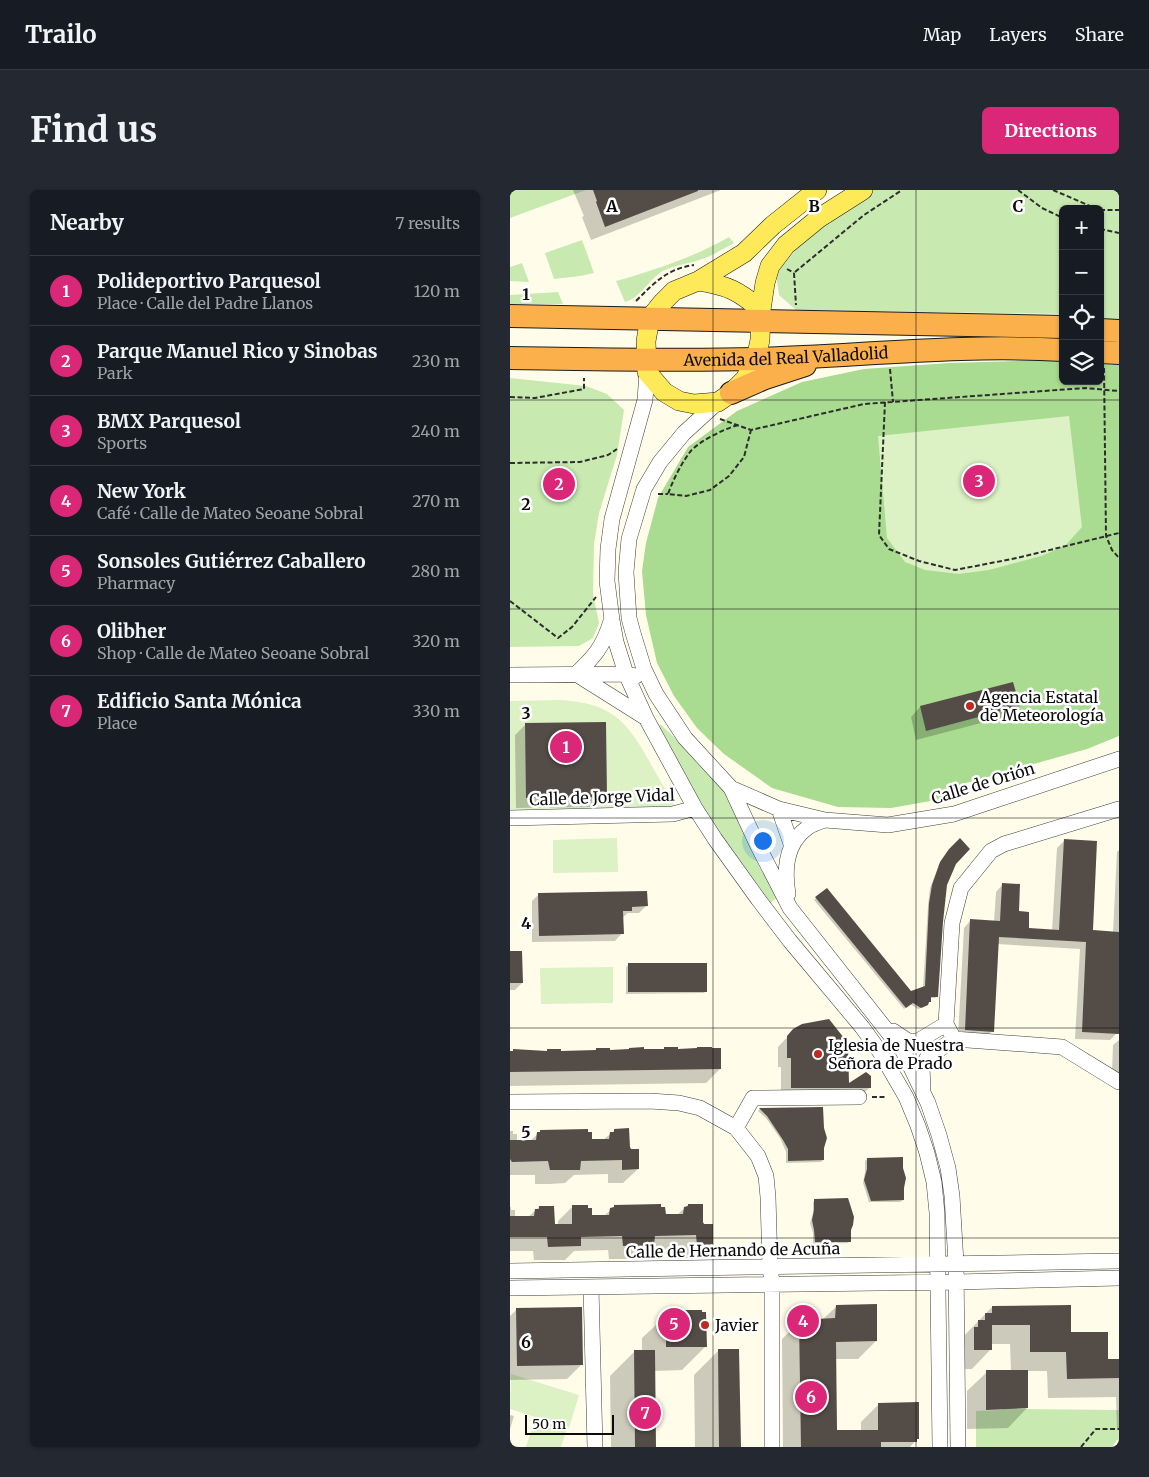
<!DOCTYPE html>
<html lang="en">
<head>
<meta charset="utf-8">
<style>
  body { margin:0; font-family:Merriweather,serif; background:#242831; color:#f1f3f6 }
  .controls { position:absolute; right:15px; top:15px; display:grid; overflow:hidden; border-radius:8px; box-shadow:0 1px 4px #0004 }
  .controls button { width:45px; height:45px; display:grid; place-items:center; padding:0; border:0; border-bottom:1px solid #363941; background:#171b24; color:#f1f3f6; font:25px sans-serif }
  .scale { position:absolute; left:15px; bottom:12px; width:89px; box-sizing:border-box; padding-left:5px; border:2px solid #0b0b0b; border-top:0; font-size:14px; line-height:18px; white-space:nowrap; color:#0b0b0b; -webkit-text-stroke:4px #fff; paint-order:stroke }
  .you { position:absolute; left:252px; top:650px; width:18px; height:18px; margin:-12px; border:4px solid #fff; border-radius:50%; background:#1a73e8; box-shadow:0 0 0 8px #1a73e833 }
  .badge { display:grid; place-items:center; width:32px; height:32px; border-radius:50%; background:#db2777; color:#fff; font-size:16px; font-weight:700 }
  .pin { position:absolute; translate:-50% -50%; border:2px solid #fff; box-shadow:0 1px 5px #0006 }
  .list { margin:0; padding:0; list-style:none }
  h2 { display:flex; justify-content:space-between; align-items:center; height:65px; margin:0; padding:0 20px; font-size:21px }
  h2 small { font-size:16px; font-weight:400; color:#9ea1a6 }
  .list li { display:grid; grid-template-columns:32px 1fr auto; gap:15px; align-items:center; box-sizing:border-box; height:70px; padding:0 20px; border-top:1px solid #363941 }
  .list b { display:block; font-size:19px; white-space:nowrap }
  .list p { margin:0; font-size:16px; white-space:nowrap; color:#9ea1a6 }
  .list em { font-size:16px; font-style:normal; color:#9ea1a6 }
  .icon { flex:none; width:28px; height:28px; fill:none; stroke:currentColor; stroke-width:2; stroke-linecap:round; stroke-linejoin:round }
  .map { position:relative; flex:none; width:609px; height:1257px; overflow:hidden; border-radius:8px }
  header { display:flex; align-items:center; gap:30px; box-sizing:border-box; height:70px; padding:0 25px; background:#171b24; border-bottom:1px solid #363941 }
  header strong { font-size:24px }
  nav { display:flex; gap:28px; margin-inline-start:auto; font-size:18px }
  .intro { display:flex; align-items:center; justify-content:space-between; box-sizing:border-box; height:120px; padding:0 30px }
  h1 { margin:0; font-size:35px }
  .button { padding:12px 22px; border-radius:8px; background:#db2777; color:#fff; font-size:18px; font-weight:700 }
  main { display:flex; gap:30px; padding:0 30px }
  aside { flex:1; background:#171b24; border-radius:8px; box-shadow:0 1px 4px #0004 }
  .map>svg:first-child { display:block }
</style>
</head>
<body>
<header>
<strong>Trailo</strong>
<nav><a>Map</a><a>Layers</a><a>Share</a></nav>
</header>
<div class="intro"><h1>Find us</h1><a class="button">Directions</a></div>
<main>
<aside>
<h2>Nearby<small>7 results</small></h2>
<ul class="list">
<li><span class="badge">1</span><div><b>Polideportivo Parquesol</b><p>Place · Calle del Padre Llanos</p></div><em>120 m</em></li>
<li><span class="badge">2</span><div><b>Parque Manuel Rico y Sinobas</b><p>Park</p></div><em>230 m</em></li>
<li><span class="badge">3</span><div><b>BMX Parquesol</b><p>Sports</p></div><em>240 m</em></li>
<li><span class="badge">4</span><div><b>New York</b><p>Café · Calle de Mateo Seoane Sobral</p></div><em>270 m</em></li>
<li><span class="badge">5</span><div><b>Sonsoles Gutiérrez Caballero</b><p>Pharmacy</p></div><em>280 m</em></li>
<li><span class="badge">6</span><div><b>Olibher</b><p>Shop · Calle de Mateo Seoane Sobral</p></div><em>320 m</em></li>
<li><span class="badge">7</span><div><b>Edificio Santa Mónica</b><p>Place</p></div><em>330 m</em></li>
</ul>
</aside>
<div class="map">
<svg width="609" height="1257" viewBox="0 0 609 1257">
  <rect width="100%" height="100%" fill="#fffde9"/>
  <path fill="#c8eab1" d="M0,0H76L0,28Z
    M359,0H609V130L590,128V19H553V124L286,120L269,105L266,84L315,24Z
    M219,47L224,53C213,59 204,65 192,69C179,74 163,75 151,82C138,91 130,108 115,112L106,91C145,80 184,67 219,47Z
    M72,50L84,83L70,86L44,89L35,63Z
    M12,73L19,92L0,91V77Z
    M48,102L53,114H0V105Z
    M0,188L76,196L97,204L114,220L107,265L89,323L84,354L83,404L89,433L83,448L69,456L0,457Z
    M151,535L187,568L218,605L230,629L250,678L267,708L260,713L190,616L147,536Z
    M492,1217L513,1219L609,1220V1250H607L602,1257H466V1221L492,1220Z"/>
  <path fill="#a9db90" d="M542,170L553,171V191H590V174L609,175V546L577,559L456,593L449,606L381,618L328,617L262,598L214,564L187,538L164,506L147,473L136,425L132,381L136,353L148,308L178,257L227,221L292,192L354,179L439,173Z"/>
  <path fill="#dcf1c4" d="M559,226L572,337L555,356L531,366L479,380L449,384L415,380L395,372L377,348L368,246Z
    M50,510C99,513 115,528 138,569C147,585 156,601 165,617L0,621V511Z
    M107,648L108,682L43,683V650Z
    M103,777V813L31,814L30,778Z
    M1,1184L69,1205L59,1238L0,1219Z
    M25,1229L57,1239L51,1257H16Z"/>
  <path fill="#0003" d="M63,0H211L81,50L72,27L74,26Z
    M508,516L498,526L406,550L401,527L410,517Z
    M15,535L95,607L86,617L6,618L5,545Z
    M554,651L581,742L603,743L607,662L609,660V803L607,843L600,850L565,849L570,759L487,754L482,841L475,848L448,847L454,738L461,730L484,732L486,702L493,694L517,740L542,741L547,658Z
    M437,663L445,673L435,694L427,806L425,808H420V811L414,817L408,819L400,814L394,819L304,710L316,700L401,802L413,798L418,716L420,698L429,675Z
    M29,704L136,716L129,723H118L112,728V743L105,751L22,752V711Z
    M0,762L12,793L5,800H0Z
    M118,775L196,801L194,803L116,804V777Z
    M284,840L338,895L359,898L349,908H271V877H268V857Z
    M609,850V884L602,883L603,855Z
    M86,859L99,861H133L210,879L196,893L0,896V863L36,862L38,860L50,862L84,861Z
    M312,918L313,970L311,972L276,973V962L270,948L256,928L248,921L250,919Z
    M105,940L118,958L128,979L113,993H98V984L64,985L55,993L40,994H25V985H0V941H3V944H7V951H20L31,941L80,950H93Z
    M357,969L393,1010L390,1012H359L353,993L355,982V971Z
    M305,1010L340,1039V1051L338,1053L303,1054V1043L300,1033L303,1023V1012Z
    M178,1015L192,1032L202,1054L187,1068H173L172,1059L137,1060L128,1069H99L98,1060L64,1061L55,1070H24L23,1061H0V1017H1V1020H5V1027H18L29,1017L43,1035H48V1031L63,1016L81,1026H94L105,1016L154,1025H167Z
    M327,1116L366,1151L348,1169H325L326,1242L351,1241V1232L369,1214L408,1248L400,1257H273L272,1149L290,1131L312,1130Z
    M482,1117L560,1144L597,1170H609V1239H607L606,1207L538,1208L537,1181H517V1218L498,1238L457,1239V1201L477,1182H501L500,1154H481V1159L462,1179H445L449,1151Z
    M7,1119L71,1175L57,1189L0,1190V1126Z
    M161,1121L196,1156L172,1180L144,1181L145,1257H101L100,1186L124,1162H132V1148Z
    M208,1161L229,1257H185L184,1185Z
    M0,1225L4,1226L0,1239Z"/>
  <path fill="#544d47" d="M83,0H188V1L95,37L86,12L87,11Z
    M503,492L510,516L416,541L410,516Z
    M96,532L97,607L16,608L15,533Z
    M450,648L460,659L446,674L437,695L433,732L428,807H421V812H419L418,815L411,818L403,813L396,818L305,707L317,698L401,801L415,796L419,713L422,695L430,672L439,659Z
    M554,649L587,651L583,740L609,742V844L572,842L576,752L489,747L484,842L455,840L460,729L490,731L492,693L510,694L509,721L519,722V738L549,740Z
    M137,701L138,716L122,717V721H113L114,744L29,746L28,703Z
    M0,761H12L13,793H0Z
    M118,773H197V802H118Z
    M319,829L334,848L338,856L339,893L356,882L361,886V898H281V868H277V846L283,839L292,834Z
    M134,857V859H154V857H168V859L187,858V857H202V858H211V879L0,882V861H3V859L37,861V859H51V861L86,860V858H100V860L119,859V858Z
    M313,917L314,938L317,948L314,958V970L278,971V959L273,950L257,926L249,918Z
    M119,938L120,957L121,959H129V979L112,980V970L71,971L70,980H40L38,971L2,972L0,969V950H26L27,942H30V940L78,939V942H82V949H99L100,942H104V939Z
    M393,967V978L396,988L394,998V1010L361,1011L354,990L357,979V968Z
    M338,1008L344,1027L343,1035L341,1040V1052H305L304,1040L302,1030L304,1020V1009Z
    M151,1014V1017H155L156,1024H173L174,1017L178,1016V1014H193V1032L194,1034H203V1054L187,1055L186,1045L145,1046L144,1055L113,1056L112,1046L71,1047V1056H70L38,1057L37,1047H0V1026H24L25,1019H29V1016H44L45,1034H62V1015H78V1018H82V1025H99L100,1018L104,1017V1015Z
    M367,1114V1151L326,1152L327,1240H368V1213L409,1212V1249H407V1252H371V1257H291L289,1130L325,1128L326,1115Z
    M561,1115V1142H598V1169H609V1188L557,1189L556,1162H520V1135H482V1160H464V1137H468V1130H475V1123H482V1116Z
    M72,1117L73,1175L7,1176L6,1118Z
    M160,1120H192V1122H196L197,1157H156V1123H160Z
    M208,1159H229L231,1257H209Z
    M124,1160H145L146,1257H125Z
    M476,1180H518V1218L476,1220Z"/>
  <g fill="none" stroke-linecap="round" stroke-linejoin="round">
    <defs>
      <path id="minor" d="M137,182L135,210L102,329L98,359L97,391L102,430L106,452L116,484L136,528L185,618L205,649L248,709L280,751L352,837L370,862L396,907L408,936L417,963L424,992L427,1023L430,1257
        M208,212L174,243L150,272L134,299L119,349L116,382L119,428L123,443L134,479L146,504L175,548L221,598L248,656L280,718L393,861L418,913L429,945L438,978L442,1006L446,1073L448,1257
        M66,484L136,528
        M66,484C85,466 93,457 101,431
        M0,485L116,484L126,486
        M221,598L269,619L315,630L378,635L444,624L609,569
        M269,619L281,654
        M609,619L494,654L481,661L451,698L442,733L436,834L444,849L552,857L609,892
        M0,628L163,624L185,618
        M278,704C274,680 275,654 297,638C302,634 309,632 315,630
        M383,841L398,851H408L436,834
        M413,897L412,878L417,868L444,849
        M0,912L140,911L169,913L190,918L226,938L248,966L256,986L258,1007L260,1076L262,1094V1257
        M226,938L243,908L349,907
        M0,1081L609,1071
        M81,1097L85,1257
        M0,1098L446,1092L609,1088"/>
      <path id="major" d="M307,0L263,35L234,63L188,91L164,101L152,113L140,128L136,151L137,182L154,202L169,211L184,214L208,212L221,203L235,189L246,169L250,150L251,120L255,93L260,76L276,55L309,28L353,0
        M188,91C217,95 229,101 251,120"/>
      <g id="highway">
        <path d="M0,126L553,137"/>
        <path d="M590,140L609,141"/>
        <path d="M590,162L609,163"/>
        <path id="s1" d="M0,168C82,169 164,171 246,169C349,166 450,154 553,160"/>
        <path d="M221,203L255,188L295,175"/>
      </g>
    </defs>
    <use href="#minor" stroke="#3e3e3e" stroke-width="16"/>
    <use href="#major" stroke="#1c1c1c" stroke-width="20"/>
    <use href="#highway" stroke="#1c1c1c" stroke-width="24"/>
    <path stroke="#2d2d2d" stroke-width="2" stroke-dasharray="5 2.5" stroke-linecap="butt" d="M508,0L532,18L553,28
      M543,0L587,19
      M590,20H609
      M590,39L609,43
      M277,79L284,83
      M285,82L354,25L392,0
      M284,83L286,115
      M126,111C145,92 157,79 184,75
      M594,178L596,346L602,360L609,368
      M380,179L383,212
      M0,207L25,208L74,199V188
      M375,212L369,345L379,359L409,371L445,380L507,368L609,343
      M210,229L241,240L354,214L575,198L609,201
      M228,235C214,239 189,251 180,262C171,274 163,290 158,304L176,306L200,300L219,286L234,267L241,240
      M0,273L70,272L98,265L107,259
      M148,304H158
      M0,411L48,448L62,437L86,407
      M362,907H376
      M571,1257L586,1239H609"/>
    <use href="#minor" stroke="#fff" stroke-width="15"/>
    <use href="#major" stroke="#feea59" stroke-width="19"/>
    <use href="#highway" stroke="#fbb04b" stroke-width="22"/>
  </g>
  <path fill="none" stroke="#0b0b0b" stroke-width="1" stroke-opacity="0.55" d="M203,0V1257M406,0V1257M0,210H609M0,419H609M0,628H609M0,838H609M0,1048H609"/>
  <g fill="#bf2a1e" stroke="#fff" stroke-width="2">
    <circle cx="460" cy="516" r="5"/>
    <circle cx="308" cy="864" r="5"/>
    <circle cx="195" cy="1135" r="5"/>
  </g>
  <g text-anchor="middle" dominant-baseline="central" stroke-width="5" stroke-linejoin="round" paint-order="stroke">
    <g font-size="16" fill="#0b0b0b" stroke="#fff">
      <text stroke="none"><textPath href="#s1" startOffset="276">Avenida del Real Valladolid</textPath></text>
      <text transform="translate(473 593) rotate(-17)">Calle de Orión</text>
      <text transform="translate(92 607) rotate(-2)">Calle de Jorge Vidal</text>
      <text transform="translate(223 1060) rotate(-1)">Calle de Hernando de Acuña</text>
    </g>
    <g font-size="16" fill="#0b0b0b" stroke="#fff" text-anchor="start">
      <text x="470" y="507">Agencia Estatal<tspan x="470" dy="18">de Meteorología</tspan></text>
      <text x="318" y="855">Iglesia de Nuestra<tspan x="318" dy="18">Señora de Prado</tspan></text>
      <text x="205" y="1135">Javier</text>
    </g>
  </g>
  <g font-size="16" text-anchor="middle" font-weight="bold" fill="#0b0b0b" stroke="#fff" stroke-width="5" stroke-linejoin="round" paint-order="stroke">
    <text x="102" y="22">A</text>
    <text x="304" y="22">B</text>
    <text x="508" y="22">C</text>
    <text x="16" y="110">1</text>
    <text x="16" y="320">2</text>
    <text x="16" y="529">3</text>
    <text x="16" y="739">4</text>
    <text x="16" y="948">5</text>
    <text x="16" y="1158">6</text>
  </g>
</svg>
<div class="controls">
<button>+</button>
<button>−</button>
<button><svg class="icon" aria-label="locate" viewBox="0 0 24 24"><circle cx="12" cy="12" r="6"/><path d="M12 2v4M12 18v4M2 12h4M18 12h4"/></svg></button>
<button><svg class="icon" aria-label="layers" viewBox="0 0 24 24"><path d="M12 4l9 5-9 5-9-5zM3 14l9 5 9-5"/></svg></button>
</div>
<div class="scale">50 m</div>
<div class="you"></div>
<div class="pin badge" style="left:56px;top:557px">1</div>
<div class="pin badge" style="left:49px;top:294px">2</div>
<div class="pin badge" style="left:469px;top:291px">3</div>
<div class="pin badge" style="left:293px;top:1131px">4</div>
<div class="pin badge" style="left:164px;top:1134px">5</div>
<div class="pin badge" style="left:301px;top:1207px">6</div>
<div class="pin badge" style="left:135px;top:1223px">7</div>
</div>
</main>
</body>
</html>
